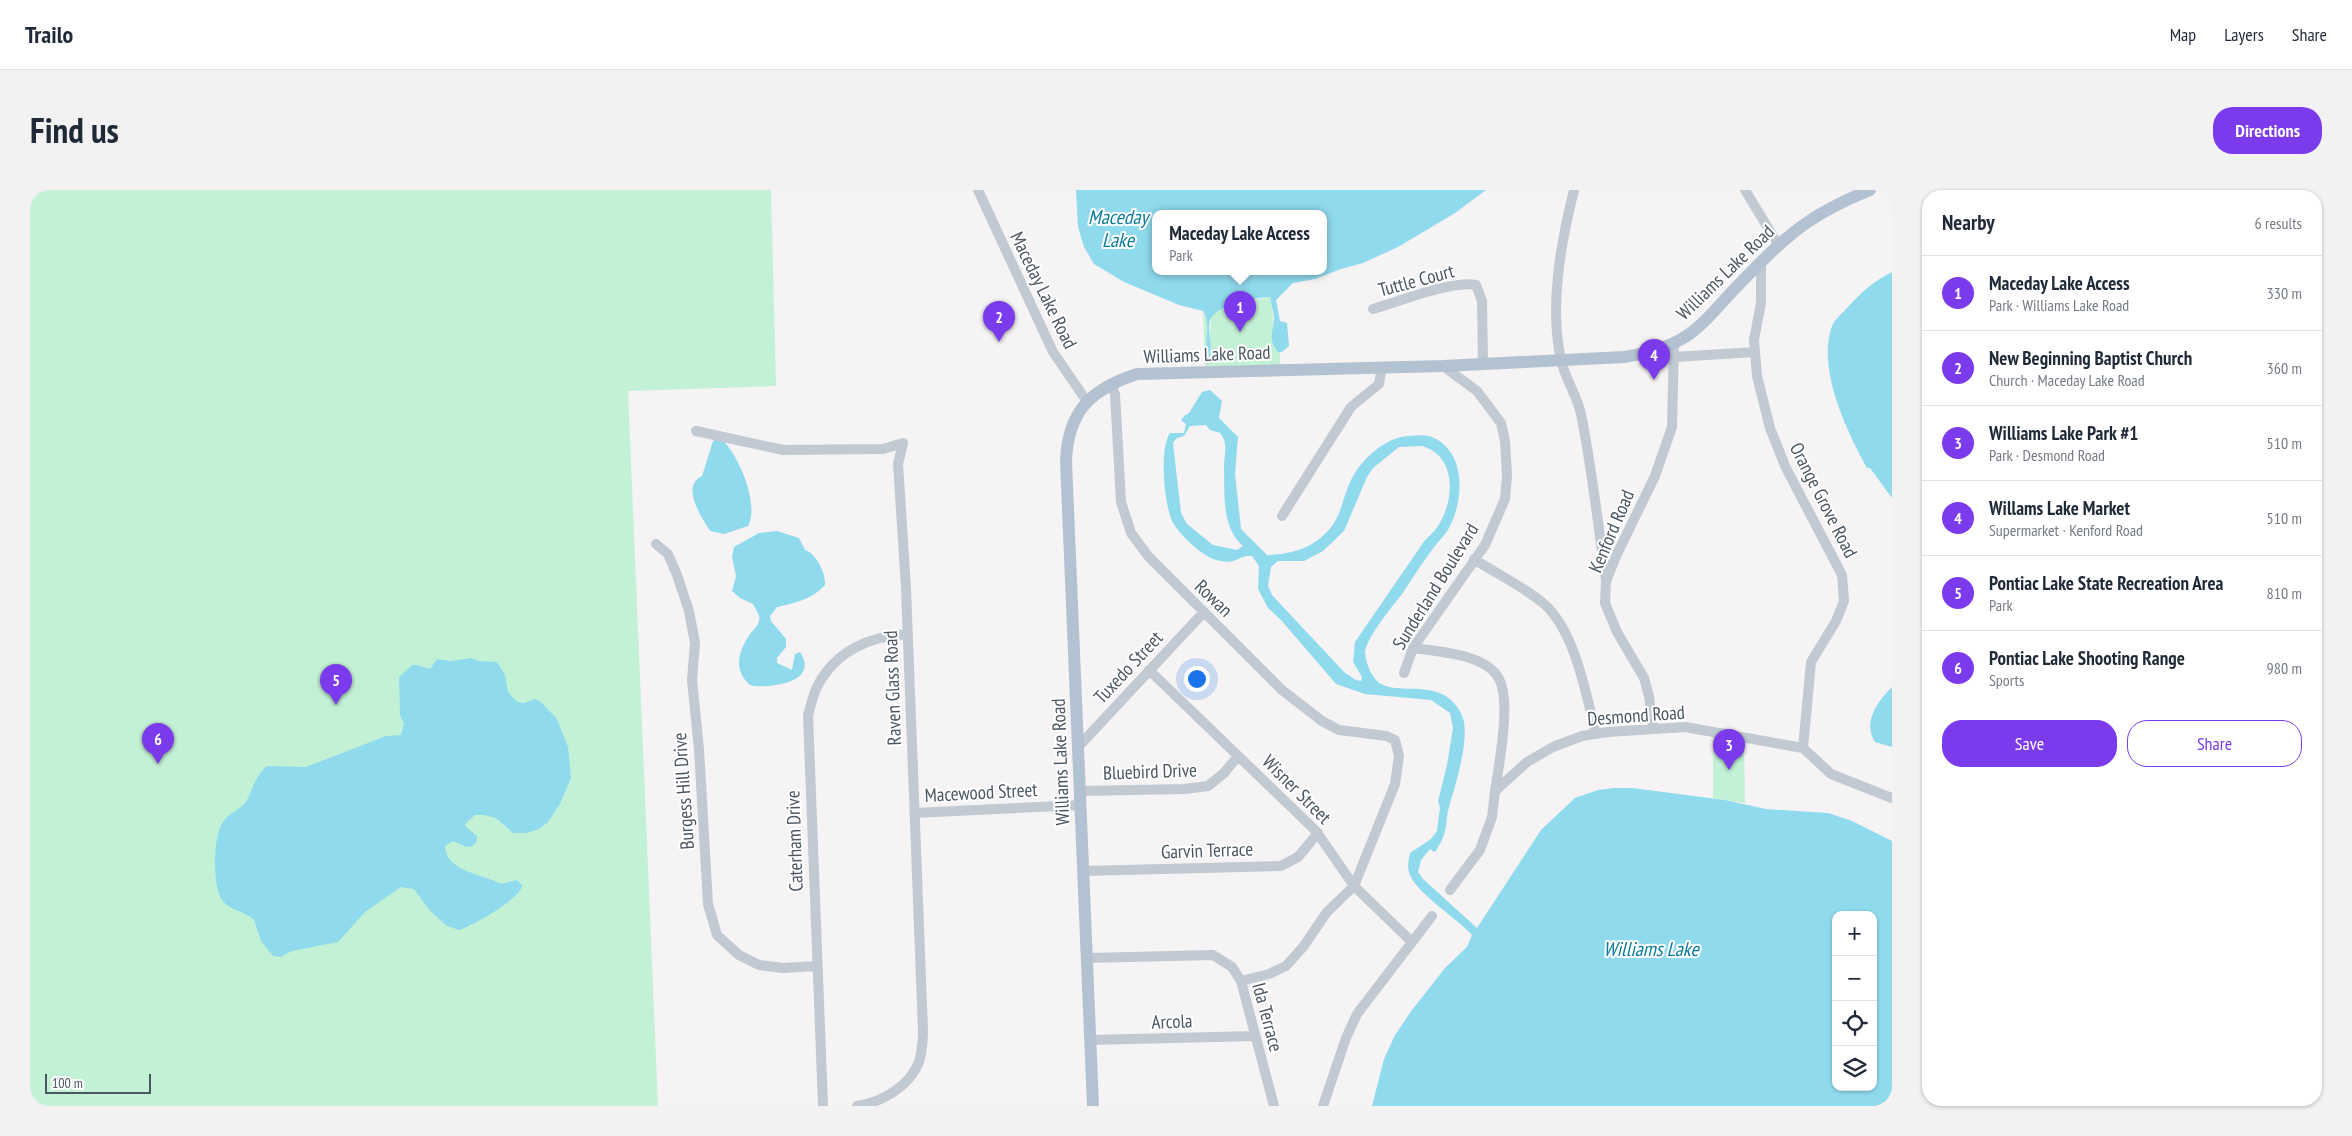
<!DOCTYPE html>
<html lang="en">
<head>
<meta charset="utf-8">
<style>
  body { margin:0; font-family:"PT Sans Narrow",sans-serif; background:#f2f2f3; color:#1f2937 }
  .controls { position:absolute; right:15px; bottom:15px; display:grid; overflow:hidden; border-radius:10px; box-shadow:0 1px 4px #0004 }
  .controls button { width:45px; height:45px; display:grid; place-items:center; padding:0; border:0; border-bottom:1px solid #e0e1e3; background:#fff; color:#1f2937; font:25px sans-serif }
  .scale { position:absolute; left:15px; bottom:12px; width:106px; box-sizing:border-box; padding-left:5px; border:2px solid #4a5661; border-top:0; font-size:14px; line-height:18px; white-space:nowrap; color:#4a5661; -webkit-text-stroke:4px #fff; paint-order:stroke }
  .you { position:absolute; left:1166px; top:488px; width:18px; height:18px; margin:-12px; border:4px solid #fff; border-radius:50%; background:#1a73e8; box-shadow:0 0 0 8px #1a73e833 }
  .badge { display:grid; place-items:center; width:32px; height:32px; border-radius:50%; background:#7c3aed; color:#fff; font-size:16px; font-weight:700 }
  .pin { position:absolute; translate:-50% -41px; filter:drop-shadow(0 1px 2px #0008) }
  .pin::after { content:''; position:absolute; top:26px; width:18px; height:15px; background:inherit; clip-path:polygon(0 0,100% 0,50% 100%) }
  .popup { position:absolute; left:1122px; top:20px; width:175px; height:65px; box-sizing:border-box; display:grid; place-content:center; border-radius:10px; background:#fff; filter:drop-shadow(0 1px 4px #0005); font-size:16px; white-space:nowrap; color:#747a83 }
  .popup b { font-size:19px; color:#1f2937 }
  .popup::after { content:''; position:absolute; left:50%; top:100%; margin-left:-10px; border:10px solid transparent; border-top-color:#fff }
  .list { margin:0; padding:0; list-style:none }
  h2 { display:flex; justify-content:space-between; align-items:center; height:65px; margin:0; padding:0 20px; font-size:21px }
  h2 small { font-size:16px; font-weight:400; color:#747a83 }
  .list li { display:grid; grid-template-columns:32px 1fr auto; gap:15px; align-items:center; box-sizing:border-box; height:75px; padding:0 20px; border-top:1px solid #e0e1e3 }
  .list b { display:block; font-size:19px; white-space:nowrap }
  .list p { margin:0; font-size:16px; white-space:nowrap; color:#747a83 }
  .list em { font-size:16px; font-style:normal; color:#747a83 }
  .actions { display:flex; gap:10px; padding:15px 20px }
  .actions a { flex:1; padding:11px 0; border:1px solid #7c3aed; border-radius:20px; text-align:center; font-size:18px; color:#7c3aed }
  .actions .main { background:#7c3aed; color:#fff }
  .icon { flex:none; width:28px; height:28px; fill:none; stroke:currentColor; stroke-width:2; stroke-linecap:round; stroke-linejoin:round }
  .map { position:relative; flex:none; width:1862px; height:916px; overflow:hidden; border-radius:20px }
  header { display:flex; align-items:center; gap:30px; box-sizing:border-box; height:70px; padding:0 25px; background:#fff; border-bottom:1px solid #e0e1e3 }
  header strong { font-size:24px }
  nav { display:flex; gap:28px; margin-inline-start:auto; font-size:18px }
  .intro { display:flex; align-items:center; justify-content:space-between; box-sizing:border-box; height:120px; padding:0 30px }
  h1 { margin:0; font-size:35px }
  .button { padding:12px 22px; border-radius:20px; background:#7c3aed; color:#fff; font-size:18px; font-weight:700 }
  main { display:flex; gap:30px; padding:0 30px }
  aside { flex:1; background:#fff; border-radius:20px; box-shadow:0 1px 4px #0004 }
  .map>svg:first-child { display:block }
</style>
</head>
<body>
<header>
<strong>Trailo</strong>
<nav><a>Map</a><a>Layers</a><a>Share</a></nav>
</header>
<div class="intro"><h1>Find us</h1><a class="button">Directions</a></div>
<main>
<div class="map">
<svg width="1862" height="916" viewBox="0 0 1862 916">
  <rect width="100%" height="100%" fill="#f5f3f3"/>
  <path fill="#c3f1d5" d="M0,0H741L746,196L598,201L628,916H0Z
    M1240,107L1248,162H1250V176H1175L1173,121L1177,132L1178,171L1181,130L1185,121L1217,111Z
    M1683,545L1714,552L1715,613L1683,608Z"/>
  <path fill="#90daee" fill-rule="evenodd" d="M1046,0H1456L1425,23L1368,57L1333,73L1311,79L1285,89L1263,93L1246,110L1250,131L1257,133L1259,156L1252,162H1248C1236,147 1245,140 1244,127C1243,120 1241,114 1240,107C1228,107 1216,111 1204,114C1164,127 1186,142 1179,172C1171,157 1183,137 1173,121L1149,115L1094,92L1064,74L1054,57L1048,37ZM1126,23H1294V81H1126Z
    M1862,82V308L1840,278H1837C1817,242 1788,181 1801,139C1804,129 1811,125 1817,118C1833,101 1841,93 1862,82Z
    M1180,200L1192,211L1189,228L1208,247L1205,284L1211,339L1237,365C1261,364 1281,359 1298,341C1310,328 1312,312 1318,297C1327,273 1353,247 1379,246C1389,245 1399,244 1408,250C1436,268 1433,310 1420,336C1416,345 1407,352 1402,360C1391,374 1382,389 1372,404C1359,421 1342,440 1335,460C1335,471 1341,488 1351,494C1368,503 1394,494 1414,505C1423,510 1432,521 1434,532C1438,557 1425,595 1418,621C1416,630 1417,639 1413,647C1412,652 1408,656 1406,661L1404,662L1400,659L1391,670L1388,682L1393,689L1447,738L1511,640L1545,608L1568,600L1584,598H1602L1695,610L1736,619L1798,623L1822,631L1862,651V916H1342L1354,869L1365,845L1382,820L1415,778L1437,757L1442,745C1428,729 1383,701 1379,682C1377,676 1379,668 1380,663L1401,649L1407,641L1410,618L1408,611L1417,575L1423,538L1420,523L1401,510L1335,504L1306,494L1251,430L1238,418L1228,399L1229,376L1222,366C1209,364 1208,376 1186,370C1172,366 1150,345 1143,333C1134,316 1129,259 1140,243H1154L1156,234L1151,230L1154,226L1159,223L1172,202ZM1176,235L1180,240L1190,243C1199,254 1194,264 1194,277C1195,304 1191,337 1213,356L1207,360L1183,355L1157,334L1151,323L1143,253L1147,248L1154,246L1160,236ZM1392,256C1427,266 1425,310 1408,336C1405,341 1399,346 1395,350L1325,452L1323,472L1332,487L1331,491L1326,490L1315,483L1242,405L1238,396L1241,377L1248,371H1274L1293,361L1314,341L1337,287L1343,278L1369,257ZM1806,725H1843V897H1806Z
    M690,248C708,262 730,315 718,336L694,344L680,341C672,328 650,296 672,286L683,251Z
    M747,341L769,348L775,360C787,364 796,384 795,395C783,409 765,413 747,417L740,426L741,431L756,449V457L747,468V473L762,480L765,464L770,462C790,492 742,498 724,496C718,495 716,491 713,487C704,472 712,456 720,444C723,440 728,436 729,431C731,425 725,419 723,414L710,408L702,401L706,386L702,367L704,357L729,343Z
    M441,468L449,471L467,472L475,485L478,502L487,512L494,513L505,509L511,512L527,529L538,557L541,588L530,614L518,632L509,639L497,643H483L466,628L454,625H445L435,634L436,637L447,646C447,654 444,657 436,657L423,651L415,656C416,682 453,684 471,694L487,690L492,695C492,708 442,736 429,740L417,736L400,721L384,699L371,697L335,722L308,752L262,761L250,767L243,766L231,751L224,730C215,721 200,721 192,710C182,696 183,645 193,632C198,623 210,620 216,612C223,599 225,586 237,576L276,577L356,546L371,545L374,534L370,525L369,487L382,475H388L400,479L407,469L420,471Z
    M1862,497V557L1845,552C1832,532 1848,511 1862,497Z"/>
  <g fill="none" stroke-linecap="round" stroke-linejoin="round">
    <path stroke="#c1cad2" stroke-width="10" d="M948,0L1023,162L1056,210
      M1544,0C1531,52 1519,116 1531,170C1535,189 1547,205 1551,224C1562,278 1568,335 1576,390
      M1715,0L1749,56
      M1731,72V113L1724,150L1727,186L1740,238L1756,278L1812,385L1814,411L1806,431L1781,472L1773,558
      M1343,119C1368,112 1423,90 1446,95L1452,111L1453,174
      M1644,167L1725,162
      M1080,194L1085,204L1091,312L1101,343L1118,366L1252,500L1292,531L1309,540L1356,546L1365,550L1369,566L1365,594L1324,696L1297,722L1273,757L1256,776L1239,784L1211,791
      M666,241L753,260L853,259L873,253L868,274L876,398L893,841C893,848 892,857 891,864C885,894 853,912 827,916
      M1252,326L1321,217L1349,194L1352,177
      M626,354L638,364L647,385L659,421L665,453L662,490L669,559L678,714L687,745L709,765L729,775L753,778L787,776
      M1444,369C1465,383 1494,397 1513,413C1545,440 1556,504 1566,544
      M1383,458C1407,461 1454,464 1468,487C1482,509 1469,574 1465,601
      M1119,480L1286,641L1324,696L1382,752
      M1374,483L1383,458L1455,355L1475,309L1477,285L1475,251L1471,233L1447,201L1413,176
      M1623,538L1619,506L1614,488L1587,442L1575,413L1576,391L1587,364L1625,286L1642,237L1644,153
      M1048,557L1174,422
      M1050,601L1155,599L1178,596L1194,583L1208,566
      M884,623L1051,615
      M1053,681L1251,676L1268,667L1288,643
      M1420,700L1450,660L1462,627L1465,601L1497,572L1523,557L1552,546L1578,542L1655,537L1773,558L1801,584L1862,608
      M1057,768L1183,765L1202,777L1211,791L1244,916
      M1060,850L1225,846
      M793,916L778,525C781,515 783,504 788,495C806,461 840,446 877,444
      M1293,916L1316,848L1327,824L1402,726"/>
    <path stroke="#b3c2d1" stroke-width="12" d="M1063,916L1036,271C1038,221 1061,199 1107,184L1413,176L1594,167C1617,163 1639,158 1658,145C1673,135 1685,120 1697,107C1718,85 1739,62 1763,43C1786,24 1813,11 1840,0"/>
  </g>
  <g text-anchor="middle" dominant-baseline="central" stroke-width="4" stroke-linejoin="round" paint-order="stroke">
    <g font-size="19" fill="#4a5661" stroke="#fff">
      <text transform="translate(1695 82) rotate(-44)">Williams Lake Road</text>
      <text transform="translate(1386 90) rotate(-15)">Tuttle Court</text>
      <text transform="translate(1014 100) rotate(64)">Maceday Lake Road</text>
      <text transform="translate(1177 164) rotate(-2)">Williams Lake Road</text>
      <text transform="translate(1794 310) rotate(63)">Orange Grove Road</text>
      <text transform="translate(1581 341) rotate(-67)">Kenford Road</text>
      <text transform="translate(1405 396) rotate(-58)">Sunderland Boulevard</text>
      <text transform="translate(1184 408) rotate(44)">Rowan</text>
      <text transform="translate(1098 477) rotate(-47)">Tuxedo Street</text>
      <text transform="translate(862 498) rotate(-92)">Raven Glass Road</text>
      <text transform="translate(1606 525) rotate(-4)">Desmond Road</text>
      <text transform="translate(1030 572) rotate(-92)">Williams Lake Road</text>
      <text transform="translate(1120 581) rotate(-2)">Bluebird Drive</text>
      <text transform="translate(1267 599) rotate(45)">Wisner Street</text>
      <text transform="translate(653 601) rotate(-94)">Burgess Hill Drive</text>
      <text transform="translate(951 602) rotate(-3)">Macewood Street</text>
      <text transform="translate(764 651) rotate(-92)">Caterham Drive</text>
      <text transform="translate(1177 660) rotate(-2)">Garvin Terrace</text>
      <text transform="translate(1238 827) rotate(75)">Ida Terrace</text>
      <text transform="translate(1142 831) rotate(-2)">Arcola</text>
    </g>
    <g font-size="20" font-style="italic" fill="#0c7c9b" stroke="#fff">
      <text x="1088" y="27">Maceday<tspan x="1088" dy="23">Lake</tspan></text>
      <text x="1621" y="759">Williams Lake</text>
    </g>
  </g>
</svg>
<div class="controls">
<button>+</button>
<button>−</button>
<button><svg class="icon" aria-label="locate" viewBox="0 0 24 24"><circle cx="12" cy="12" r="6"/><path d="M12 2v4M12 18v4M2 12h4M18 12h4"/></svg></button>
<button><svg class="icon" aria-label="layers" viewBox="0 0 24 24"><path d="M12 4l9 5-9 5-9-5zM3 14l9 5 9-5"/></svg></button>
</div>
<div class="scale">100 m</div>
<div class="you"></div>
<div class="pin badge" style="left:1210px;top:142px">1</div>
<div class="popup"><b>Maceday Lake Access</b>Park</div>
<div class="pin badge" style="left:969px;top:152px">2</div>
<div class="pin badge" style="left:1699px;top:580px">3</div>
<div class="pin badge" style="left:1624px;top:190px">4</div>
<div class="pin badge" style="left:306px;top:515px">5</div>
<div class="pin badge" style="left:128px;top:574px">6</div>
</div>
<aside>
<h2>Nearby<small>6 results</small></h2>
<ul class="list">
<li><span class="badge">1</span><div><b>Maceday Lake Access</b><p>Park · Williams Lake Road</p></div><em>330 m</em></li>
<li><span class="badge">2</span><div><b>New Beginning Baptist Church</b><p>Church · Maceday Lake Road</p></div><em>360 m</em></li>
<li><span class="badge">3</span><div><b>Williams Lake Park #1</b><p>Park · Desmond Road</p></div><em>510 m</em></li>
<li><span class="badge">4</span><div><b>Willams Lake Market</b><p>Supermarket · Kenford Road</p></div><em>510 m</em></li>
<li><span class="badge">5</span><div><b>Pontiac Lake State Recreation Area</b><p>Park</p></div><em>810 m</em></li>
<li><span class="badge">6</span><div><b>Pontiac Lake Shooting Range</b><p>Sports</p></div><em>980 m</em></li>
</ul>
<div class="actions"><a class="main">Save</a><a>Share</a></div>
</aside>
</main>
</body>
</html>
